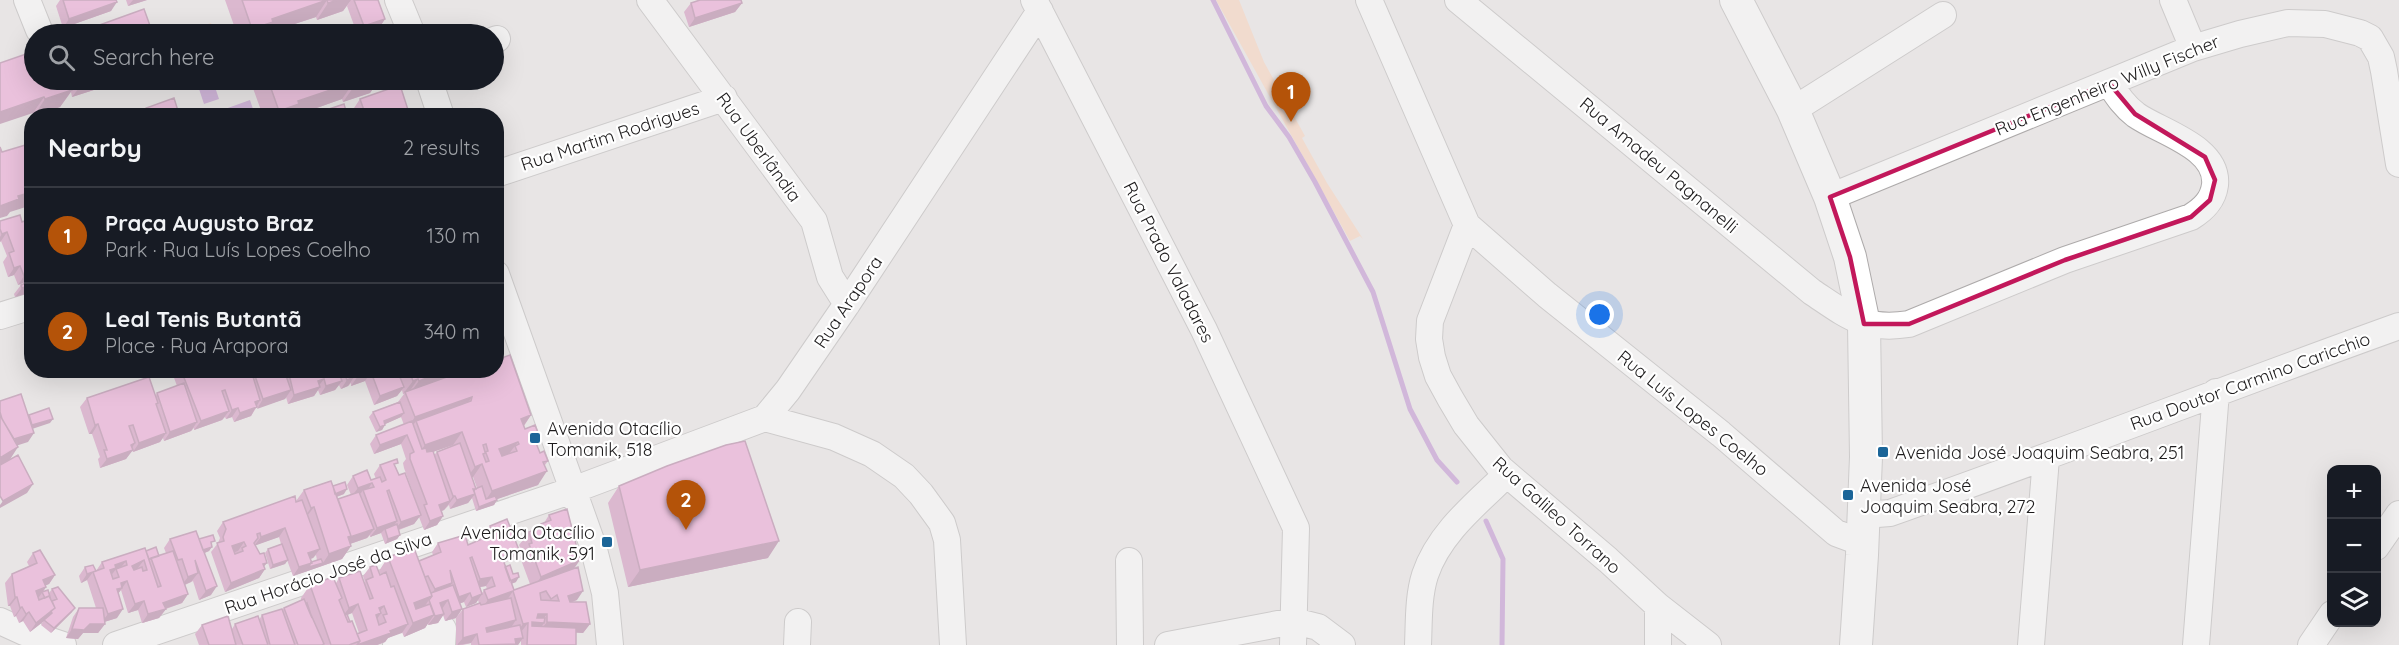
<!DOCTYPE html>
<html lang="en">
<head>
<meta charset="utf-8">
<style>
  body { margin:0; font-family:Quicksand,sans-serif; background:#20242c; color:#f1f3f6 }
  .controls { position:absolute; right:18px; bottom:18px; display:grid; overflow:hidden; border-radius:12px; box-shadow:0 6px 24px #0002 }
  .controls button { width:54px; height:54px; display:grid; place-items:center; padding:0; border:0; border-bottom:2px solid #363941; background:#171b24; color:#f1f3f6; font:30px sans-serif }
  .you { position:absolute; left:1600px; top:315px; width:21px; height:21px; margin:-15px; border:4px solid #fff; border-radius:50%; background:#1a73e8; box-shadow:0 0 0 9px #1a73e833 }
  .badge { display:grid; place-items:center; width:39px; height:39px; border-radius:50%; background:#b45309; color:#fff; font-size:20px; font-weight:700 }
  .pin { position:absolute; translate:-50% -50px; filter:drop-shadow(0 2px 3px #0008) }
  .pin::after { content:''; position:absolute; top:32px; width:21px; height:18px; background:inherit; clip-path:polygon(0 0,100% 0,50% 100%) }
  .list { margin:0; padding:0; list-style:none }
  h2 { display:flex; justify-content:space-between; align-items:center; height:78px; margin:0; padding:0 24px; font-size:26px }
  h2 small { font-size:20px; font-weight:400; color:#9ea1a6 }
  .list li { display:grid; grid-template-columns:39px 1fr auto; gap:18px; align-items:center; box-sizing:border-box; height:96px; padding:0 24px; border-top:2px solid #363941 }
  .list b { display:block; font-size:22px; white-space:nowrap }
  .list p { margin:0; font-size:20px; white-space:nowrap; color:#9ea1a6 }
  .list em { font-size:20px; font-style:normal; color:#9ea1a6 }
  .icon { flex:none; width:33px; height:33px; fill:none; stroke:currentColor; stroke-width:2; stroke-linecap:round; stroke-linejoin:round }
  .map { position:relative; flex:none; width:2399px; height:645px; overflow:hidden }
  .search { position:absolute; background:#171b24; box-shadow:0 6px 24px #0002; left:24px; top:24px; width:480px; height:66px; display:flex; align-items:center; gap:15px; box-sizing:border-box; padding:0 21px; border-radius:33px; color:#9ea1a6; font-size:22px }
  .panel { position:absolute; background:#171b24; box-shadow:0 6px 24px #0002; left:24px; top:108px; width:480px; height:270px; border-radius:24px }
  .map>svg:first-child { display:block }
</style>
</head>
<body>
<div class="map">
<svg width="2399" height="645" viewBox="0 0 2399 645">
  <rect width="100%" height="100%" fill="#e8e5e5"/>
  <path fill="#fcceb2" d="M1216,0H1239L1264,62L1305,136L1302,138L1327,183L1363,239L1360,236L1350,241Z
    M211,23L215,34H178Z"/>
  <path fill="#b77ecd" d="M214,84L219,99L204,104L199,89Z
    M250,100L255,115H227L225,109Z"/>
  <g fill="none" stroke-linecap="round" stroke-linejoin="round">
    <path stroke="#b77ecd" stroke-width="5" d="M1213,0L1266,106L1289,137L1315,182L1373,292L1410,409L1437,460L1457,482
      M1486,521L1503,559L1502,645"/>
    <defs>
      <path id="minor" d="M27,0L39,30
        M398,0L412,34
        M650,0L814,221L830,277L847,304
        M1034,0L1204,330L1296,528L1293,645
        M1369,0L1467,225L1547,295L1721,434L1836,533L1863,543
        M1458,0L1812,292C1848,316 1864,331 1909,324L2065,260L2191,217C2204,209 2213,200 2215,185C2219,147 2160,132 2136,115C2124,106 2117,95 2109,83
        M2173,0L2193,48
        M494,40L497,39
        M429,80L441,116
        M1793,110L1943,15
        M496,174L724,98
        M1830,197L2193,48L2240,34L2288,23L2325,24L2360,33L2370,38L2381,57L2384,71L2399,164
        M1467,225L1430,321L1429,339L1432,357L1438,376L1450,398L1466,425L1501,469L1608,560L1658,606L1708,645
        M496,274L593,546L605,593L610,645
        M0,316L32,306
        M765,418L834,437L872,454L904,476L921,494L942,523L947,540L953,645
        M1864,515L1890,513C2061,453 2229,387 2399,326
        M2376,547L2399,514
        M1129,561L1130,645
        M0,621L24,632L63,645
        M116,645L573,490L765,418L788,390L847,304L1040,11
        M396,645L443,629L442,645
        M797,645L798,622
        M1168,645L1294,621L1318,627L1342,645
        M1418,645C1419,623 1418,597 1425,575C1439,533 1476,504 1507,474
        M1658,645V606
        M2031,645L2046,458
        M2196,645L2216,392
        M2311,645L2332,614"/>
      <path id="major" d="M1736,0L1793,110L1830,197L1850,257L1864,324L1866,457L1862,555L1856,645"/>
    </defs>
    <use href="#minor" stroke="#aeabab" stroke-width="28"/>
    <use href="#major" stroke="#aeabab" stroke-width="34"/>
    <use href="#minor" stroke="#fff" stroke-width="26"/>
    <use href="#major" stroke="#fff" stroke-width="32"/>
  </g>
  <path fill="#cc80b3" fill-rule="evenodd" d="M60,0H116L111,11L63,28L56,6Z
    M126,0H147L128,6Z
    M225,0H351L343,11L317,20L316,17L264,34H237Z
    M351,0H378L385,19L379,28L366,32L355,28L347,6Z
    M691,3H742L735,12L689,27L684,12Z
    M94,27L153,34H86H89Z
    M28,48L34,80H111L104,82L100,88L72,97L71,92L60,107L33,116L24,54Z
    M250,80H379L370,93L343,102L342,99L294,116H263Z
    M360,99L410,116H356L354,108Z
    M32,212V292L15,297L14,294L21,285L23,284V283L18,285L14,275L8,277L3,262L7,256L1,241L0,242V221L22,222L27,220Z
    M177,370H496L531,415L524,426L525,429L541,441L537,446L540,453L548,461L545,465L538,485L497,499L494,505L476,511L472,498L468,503L450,509L449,505L444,510L442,511L443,516L437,525L424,530L419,517L414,524L399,530L400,535L397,539L385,544L381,533L370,537V535L367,538L350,544L351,546L342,559L293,576L287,560L285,564L270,569L265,553L268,549L281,544L279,537L255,545L265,569L259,578L225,592L211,552L218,543L220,538L217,531L223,522L296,501L304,490L333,486L344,494L337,497L338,499L351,495L347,485L353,476L371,480L376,479L374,474L380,465L396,467L399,475L420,512L404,468L403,463L406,459L401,444L374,454L370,444L376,435L404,425L401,417L385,424L382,430L376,432L369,417L373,412L398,402L404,394H403L402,390L397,396L374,405L365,381L351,386V383L348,386L341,389L339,385L335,390L320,395L318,390L314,396L288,404L286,397L285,399L256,408L251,416L234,422L232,417L226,419L225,417L222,420L194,430V428L191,431L164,441L163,438L160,442L133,452L132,450L126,459L100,468L98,459L100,457L92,434H89L80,407L87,398L156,395L157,393L177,386L173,375ZM453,445L437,452L434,455L433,452ZM472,477H473L477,488L476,489ZM316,555L317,560L311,562L310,559L313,558Z
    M619,486L768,558L628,587L608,503Z
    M549,515L574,568L577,600L572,602L590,624L583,633L576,632V645H521V640L518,645H471V643L463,645H456V618L463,609L479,603L478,600L476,603L466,607L464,602L460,603L462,609L456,618L445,621L443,615L438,623L428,625V623L425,628L404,637L402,632L388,638L385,642L377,645H199L195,634L202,625L232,629L235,624L259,620L262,615L283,609L284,608L301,601V598L310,585L336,583L339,578L364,583L365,582L363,576L370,567L380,575H381L379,571L388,557L419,561L433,555L432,552L438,543L468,545L485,538L484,535L490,526L519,550L512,559L504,563L505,567L516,582L511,584L514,590L530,584L520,557L523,554L519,545L529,532L537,529L541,524L544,523ZM486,586L487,589L484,590L482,593L480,587ZM352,613L359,633L357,634L350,622L347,615Z
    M170,539H199L212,545L209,551L204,553L211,595L199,600L193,581L185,585L188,594L182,603L166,609L159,618L142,623L138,610L128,613L121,590L118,593L117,618L104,622L105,624L98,633H83L78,639L66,638L73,617L79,608H96L87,580L81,583L79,576L85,567L96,571L102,562L146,551L159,556L166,553L164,548Z
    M33,553L55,575L49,584L46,585V587L43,592L49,593L52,589L72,612L51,633L41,625L43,622L30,632L23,621L19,623L16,616L14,617L10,606H8L5,583L12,574L29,566L27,562Z"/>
  <path fill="#a66892" d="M133,0H147L128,6Z
    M327,0L316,17L264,34H248L252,29L272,19Z
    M338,0H351L343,11L317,20L328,3Z
    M117,2L111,11L63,28L69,19Z
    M742,3L735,12L689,27L695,18Z
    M385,19L379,28L360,34L364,26Z
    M96,80H111L104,82L100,88L72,97L82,84Z
    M372,80H379L370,93L343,102L355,85Z
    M354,82L342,99L294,116H276L279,111L298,101Z
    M72,90L60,107L34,116L45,99Z
    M44,97L33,113L0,124V112Z
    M32,192V205L10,212L7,216L0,218V206L18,196Z
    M7,232L1,241L0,242V237L2,234Z
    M20,266L14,275L8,277L14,268Z
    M29,274L23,283L18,285L24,276Z
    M32,285V292L15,297L22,288Z
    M446,370H456L450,379L409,394L419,381Z
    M371,372L365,381L351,386L358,376Z
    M354,377L348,386L341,389L347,380Z
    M324,379L317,388L320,387L314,396L288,404L294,395L318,381Z
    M418,379L409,392H405L403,394L413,381Z
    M342,381L335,390L320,395L326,386Z
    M404,387L397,396L374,405L380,396Z
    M291,390L285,399L257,409L263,399Z
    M472,397L463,410L416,421L411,428L406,430L415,417Z
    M260,400L251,416L234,422L240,413L255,402Z
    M238,408L232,417L226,419L232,410Z
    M229,411L222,420L194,430L201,421Z
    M404,413L401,417L381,426L384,421Z
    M531,415L522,428L521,419Z
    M53,419L50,423L29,430L32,425Z
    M197,422L191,431L164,441L170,432Z
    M98,424L92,434H89L95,425Z
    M385,425L382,430L376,432L380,427Z
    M462,432L453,445L415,458L425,445Z
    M34,433L28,442L3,450L9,441Z
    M166,433L160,442L133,452L139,443Z
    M407,435L401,444L374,454L380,445Z
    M518,442L508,455L490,462L499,449Z
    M135,443L130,451L133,450L126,459L100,468L107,459Z
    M18,447L9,461L0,466V458Z
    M482,464L473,477L465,480L475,467Z
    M547,471L538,485L483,504L492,491Z
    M372,483L366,492L363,490L361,493L351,497L358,488Z
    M33,484L27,493L0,508V505L3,501Z
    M347,489L344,494L324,501L327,497Z
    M473,489H476L475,494L468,503L450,509L457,500Z
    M453,496H455L444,510L433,514L439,505L449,502Z
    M497,500L494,505L476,511L479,507Z
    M314,507L304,520L301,522L311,508Z
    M421,515L414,524L394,531L401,522Z
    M443,516L437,525L424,530L430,521Z
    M397,521L391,530L385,529L381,533L370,537L377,528Z
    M285,528L279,537L254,546L261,537Z
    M374,529L367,538L344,546L348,537Z
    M400,535L397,539L385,544L388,539Z
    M779,541L768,558L628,587L640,570Z
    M244,542L238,551L226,555L232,546Z
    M351,546L342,559L305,572L309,567L323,563L329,554Z
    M212,547L209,551L198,556L201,551Z
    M320,549L313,558L302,562L308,553Z
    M519,550L512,559L495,566L502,557Z
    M144,560L137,569L126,575L132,566Z
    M288,560L285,564L270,569L273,565Z
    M580,560L571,573L532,590L541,577Z
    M126,561L119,570L116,569L110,577L104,579L115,565Z
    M267,563L261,570L265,569L259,578L225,592L231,583L263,564Z
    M312,563L305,572L293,576L299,567Z
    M93,572L87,580L81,583L87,574Z
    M198,573L191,582L181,586L188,577Z
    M55,575L49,584L37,589L43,580Z
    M492,577L486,586L474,588L480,579Z
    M519,577L516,582L503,587L506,582Z
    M127,581L116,597L111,598L121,583Z
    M452,583L446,592L430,598L423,609L410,614L414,603L431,596L435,589Z
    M217,586L211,595L199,600L206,591Z
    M46,587L39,597L30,600L36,591Z
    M513,591L507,600L481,609L488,600Z
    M583,591L577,600L562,605L568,596Z
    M470,593L464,602L453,606L459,597Z
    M188,594L182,603L164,609H166L159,618L142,623L148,614L163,603Z
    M482,594L476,603L466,607L472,598Z
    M15,597H17L10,606H8Z
    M448,600L442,609L440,603Z
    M144,601L138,610L128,613L135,604Z
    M358,604L352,613L342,617L349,608Z
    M384,606L378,614L381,613L375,622L369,624L379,608Z
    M22,607L16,616L14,617L20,608Z
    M55,608L49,617L30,632L36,623Z
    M75,608L72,612L51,633L54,628Z
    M123,609L117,618L101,623L108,614Z
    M462,609L456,618L445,621L452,612Z
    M29,612L23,621L19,623L26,614Z
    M444,614L438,623L428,625L435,616Z
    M538,614H547L541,622L544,623L538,632L528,628Z
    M434,615L425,628L404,637L413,623Z
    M516,620L510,629L480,638L486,628Z
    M547,622L590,624L583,633L540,631Z
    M528,623L521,632L516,633L523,624Z
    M90,624H105L98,633H83L78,639L66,638L72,629Z
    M408,624L402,633L388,638L385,642L377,645H358L390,631Z
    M477,634L471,643L457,645L463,638Z
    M523,638L518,645H511L515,639Z"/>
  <path fill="#ed95d0" stroke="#a66892" stroke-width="1.5" fill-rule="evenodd" d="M63,0H116L117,2L69,19Z
    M242,0H338L328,3L327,0L272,19L273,22L252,29Z
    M354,0H378L385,19L364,26Z
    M700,0H741L742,3L695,18L691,3Z
    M144,9L153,34H96L94,27Z
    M364,25L367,34H338Z
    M34,46V80H68L72,90L45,99L44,97L0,112V63L29,53L28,48Z
    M80,80H96L82,84Z
    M268,80H372L355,85L354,82L298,101L299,104L279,111Z
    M400,85L410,116H366L360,99Z
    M174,98L179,114L174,116H130L144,111L146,108Z
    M344,104L346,111L344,112L345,116H325L323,111Z
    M32,143V192L18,196L19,199L0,206V147L2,152Z
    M20,215L22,222L32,218V280L29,274L24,276L20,266L14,268L9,253L14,251L7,232L2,234L0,229V221Z
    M32,281V285L22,288L21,285Z
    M510,355L531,415L521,419L525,429L535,425L541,441L536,443L540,453L544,451L548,461L543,462L547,471L492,491L482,464L475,467L462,432L425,445L416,421L471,401L472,397L415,417L405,392L466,370H496V360ZM518,442L519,444L515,446L517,451L502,456L499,449ZM486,444L488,451L485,452L483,445ZM486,453L489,461L486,462L483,454Z
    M181,370H251L260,400L255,402L257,407L240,413L238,408L232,410L225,390L222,391L229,411L201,421Z
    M253,370H284L291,390L263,399Z
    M288,370H320L322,376L325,375L323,370H352L354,377L347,380L344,372L339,373L342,381L326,386L324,379L318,381L320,387L294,395Z
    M356,370H397L404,387L380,396L371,372L358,376Z
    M409,370H446L419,381L418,379L413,381Z
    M149,377L158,403L156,404L166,433L139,443L133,425L129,426L135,443L131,445L133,450L107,459L104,450H107L98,424L95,425L87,398Z
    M184,383L197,422L170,432L157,393Z
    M21,394L34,433L14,439L2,419L0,412V401Z
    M400,402L404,413L384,421L385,425L380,427L373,412Z
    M49,408L53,419L32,425L29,415Z
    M0,415L18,447L0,458Z
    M412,421L422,449L426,448L427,452L433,451L450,501L439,505L443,516L430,521L424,505L427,504L410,459V454L414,452L407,435L380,445L376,435Z
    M745,441L779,541L640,570L619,486L667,466L726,445Z
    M460,443L476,489H473L475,494L457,500L455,496H453L437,452Z
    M18,455L33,484L3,501L0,496V465Z
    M397,459L398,463L394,464L399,475L405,473L421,515L401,522L389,490L387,491L397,521L377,528L363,490L374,487L372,483L358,488L353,476L367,470L371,480L380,477L382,482L386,480L380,465Z
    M331,481L351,536L348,537L351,546L329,554L314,507L311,508L304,490Z
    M345,482L347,489L335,494L333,486Z
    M482,486L486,499L495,496L497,500L479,507L474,491L475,489Z
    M359,492L374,529L350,537L351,536L338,499Z
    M295,496L296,502L302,500L320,549L308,553L312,563L299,567L285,528L261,537L260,533L257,534L258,538L254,543L260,554L264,553L267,563L263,564L265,569L231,583L217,543L224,541L223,537L226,529L223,522ZM244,542L246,546L242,548L243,551L235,554L232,546Z
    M567,509L580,560L541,577L529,544L532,543L529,532L542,527L541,524L551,520L549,515Z
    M507,519L519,550L502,557L514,590L578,567L583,591L568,596L570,602H586L590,624L547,622V614H538L537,618H545L544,623L532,622V626L576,628V645H527L528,623L523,624L513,591L488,600L484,590L495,586L492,577L480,579L472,557L470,558L482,594L472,598L470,593L459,597L450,570L452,583L435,589L428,576L425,577L419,561L441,552L438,543L465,535L468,545L493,534L490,526ZM546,591L551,599L557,595L559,601L541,600L540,593Z
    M397,524L400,535L388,539L385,529Z
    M196,531L217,586L206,591L195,560L198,573L188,577L182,559L178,560L170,539Z
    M213,535L215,541L211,542L212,547L203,550L199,539Z
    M282,544L288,560L273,565L268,549Z
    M156,547L159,556L149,559L146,551Z
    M145,548L158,587L161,586L151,558L173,551L188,594L163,603L166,609L148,614L144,601L135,604L127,581L121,583L122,588L117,589L123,609L108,614L93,572L104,568L102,562ZM144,560L147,570L143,571L142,567L134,570L132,566ZM126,561L127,565L116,569L119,577L113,579L110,570L116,568L115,565Z
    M414,548L432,596L414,603L416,609L430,604L434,615L413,623L388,557Z
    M40,550L55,575L43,580L46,587L36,591L39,600L49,596L55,608L36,623L29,612L26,614L22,607L20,608L17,597H15L12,574L37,563L33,553Z
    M321,559L323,563L309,567L311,562Z
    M93,565L96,571L87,574L85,567Z
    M376,565L380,575L386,572L391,587L394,586L408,624L390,631L391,633L357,645L360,641L357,634L367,630L358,604L349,608L339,578L360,571L370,599L373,598L366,580L373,577L370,567ZM384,606L387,614L383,615L386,622L379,625L376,615L381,613L379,608Z
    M510,565L513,574L518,573L519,577L510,581L505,567Z
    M333,577L342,598L339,600L348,622L352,621L360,641L349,645H331L310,585Z
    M453,585L462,609L452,612L448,600L440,603L444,614L435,616L429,600L432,596L431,593Z
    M58,587L75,608L54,628L44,620L52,613L51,611L55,608L52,601L57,599L52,589Z
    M48,590L50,597L49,596L45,598L42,592Z
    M511,598L516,620L486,628L487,632L520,625L523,638L515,639L516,644L479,645L477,634L463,638V609L480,603L481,605Z
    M304,599L324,644L322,645H298L284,608Z
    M307,603L312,618L306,604Z
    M79,608H103L105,624H90L84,630L72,629Z
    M282,609L295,645H270L262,615Z
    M347,614L350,622H348L345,615Z
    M228,616L236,645H209L202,625Z
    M258,616L268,645H243L235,624Z"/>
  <path d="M0 0H2399V645H0ZM2109,83L2135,114L2205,157L2215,180L2210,200L2191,217L2065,260L1909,324H1864L1850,257L1830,197Z" fill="#e8e5e5" fill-opacity=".55" fill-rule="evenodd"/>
  <path fill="none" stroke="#c2185b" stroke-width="4.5" stroke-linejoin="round" d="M2109,83L2135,114L2205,157L2215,180L2210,200L2191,217L2065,260L1909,324H1864L1850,257L1830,197Z"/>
  <g fill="#1b6598" stroke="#fff" stroke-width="2">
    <rect x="529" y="432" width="12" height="12" rx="3"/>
    <rect x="1877" y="446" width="12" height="12" rx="3"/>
    <rect x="1842" y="489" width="12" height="12" rx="3"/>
    <rect x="601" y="536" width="12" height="12" rx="3"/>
  </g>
  <g text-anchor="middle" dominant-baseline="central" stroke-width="4.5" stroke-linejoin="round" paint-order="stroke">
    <g font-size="18" fill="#1d1b1c" stroke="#fff">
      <text transform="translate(2107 85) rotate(-22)">Rua Engenheiro Willy Fischer</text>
      <text transform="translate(610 136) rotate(-18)">Rua Martim Rodrigues</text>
      <text transform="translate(759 147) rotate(54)">Rua Uberlândia</text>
      <text transform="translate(1659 165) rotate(40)">Rua Amadeu Pagnanelli</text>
      <text transform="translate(1169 262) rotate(63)">Rua Prado Valadares</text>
      <text transform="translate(848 302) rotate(-56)">Rua Arapora</text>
      <text transform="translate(2250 381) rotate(-20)">Rua Doutor Carmino Caricchio</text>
      <text transform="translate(1693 413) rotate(39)">Rua Luís Lopes Coelho</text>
      <text transform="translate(1557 515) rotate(42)">Rua Galileo Torrano</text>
      <text transform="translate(328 573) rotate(-19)">Rua Horácio José da Silva</text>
    </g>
    <g font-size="18" fill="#1d1b1c" stroke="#fff" text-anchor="start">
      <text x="547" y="428">Avenida Otacílio<tspan x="547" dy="21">Tomanik, 518</tspan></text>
      <text x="1895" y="452">Avenida José Joaquim Seabra, 251</text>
      <text x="1860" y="485">Avenida José<tspan x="1860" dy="21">Joaquim Seabra, 272</tspan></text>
      <text x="595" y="532" text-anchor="end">Avenida Otacílio<tspan x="595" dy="21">Tomanik, 591</tspan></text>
    </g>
  </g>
</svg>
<div class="controls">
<button>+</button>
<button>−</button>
<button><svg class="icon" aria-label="layers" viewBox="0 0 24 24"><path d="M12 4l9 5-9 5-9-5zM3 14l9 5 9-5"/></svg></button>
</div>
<div class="you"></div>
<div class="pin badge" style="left:1291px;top:122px">1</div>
<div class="pin badge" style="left:686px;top:530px">2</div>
<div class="search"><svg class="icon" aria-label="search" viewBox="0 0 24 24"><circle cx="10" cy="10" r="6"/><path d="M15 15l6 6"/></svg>Search here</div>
<section class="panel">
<h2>Nearby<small>2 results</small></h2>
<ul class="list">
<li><span class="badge">1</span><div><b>Praça Augusto Braz</b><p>Park · Rua Luís Lopes Coelho</p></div><em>130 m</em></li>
<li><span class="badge">2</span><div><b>Leal Tenis Butantã</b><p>Place · Rua Arapora</p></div><em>340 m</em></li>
</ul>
</section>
</div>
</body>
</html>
